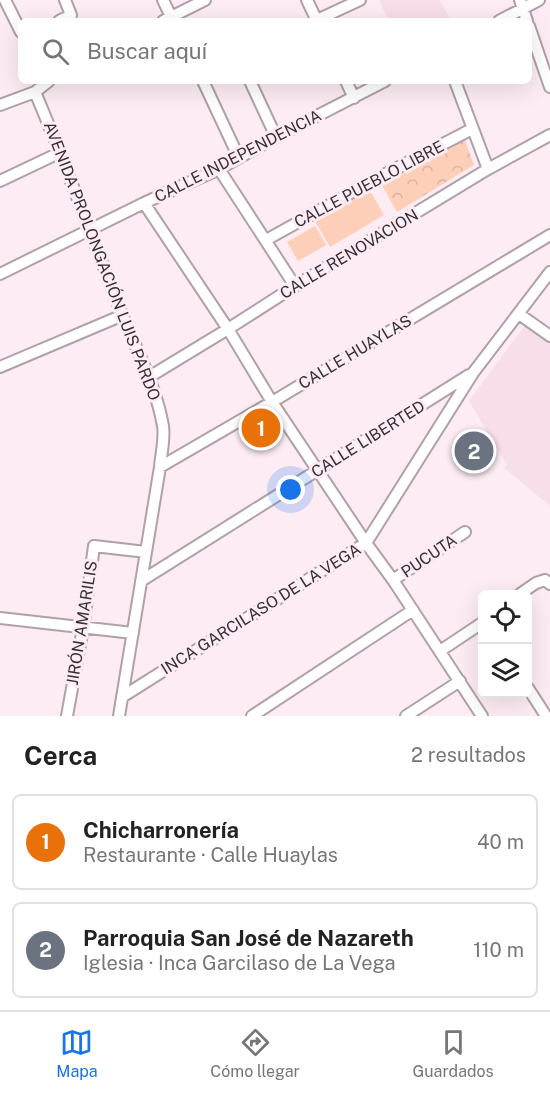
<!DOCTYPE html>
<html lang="es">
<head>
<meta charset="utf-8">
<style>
  body { margin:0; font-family:"Public Sans",sans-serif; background:#f2f2f2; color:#222 }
  .controls { position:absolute; right:18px; bottom:18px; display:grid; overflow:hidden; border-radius:9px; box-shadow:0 6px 24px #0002 }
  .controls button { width:54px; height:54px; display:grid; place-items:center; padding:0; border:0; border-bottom:2px solid #e0e0e0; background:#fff; color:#222; font:30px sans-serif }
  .you { position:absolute; left:291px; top:490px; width:21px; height:21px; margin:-15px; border:4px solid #fff; border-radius:50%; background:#1a73e8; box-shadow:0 0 0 9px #1a73e833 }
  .badge { display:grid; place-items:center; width:39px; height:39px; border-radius:50%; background:#1a73e8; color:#fff; font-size:20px; font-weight:700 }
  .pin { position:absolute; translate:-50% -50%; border:3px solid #fff; box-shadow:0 2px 6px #0006 }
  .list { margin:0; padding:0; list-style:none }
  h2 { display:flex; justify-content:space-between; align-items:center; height:78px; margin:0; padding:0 24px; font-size:26px }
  h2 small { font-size:20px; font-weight:400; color:#767676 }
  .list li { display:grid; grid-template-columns:39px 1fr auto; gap:18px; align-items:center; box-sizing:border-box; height:96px; margin:0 12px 12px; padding:0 12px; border:2px solid #e0e0e0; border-radius:9px }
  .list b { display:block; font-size:22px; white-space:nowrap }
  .list p { margin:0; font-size:20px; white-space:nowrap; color:#767676 }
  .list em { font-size:20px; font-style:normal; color:#767676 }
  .icon { flex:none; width:33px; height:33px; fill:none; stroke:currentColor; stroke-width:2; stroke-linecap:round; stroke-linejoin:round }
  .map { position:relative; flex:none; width:550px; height:716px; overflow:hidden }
  .search { position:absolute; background:#fff; box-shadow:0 6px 24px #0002; left:18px; right:18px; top:18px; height:66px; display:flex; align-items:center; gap:15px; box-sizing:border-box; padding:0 21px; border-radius:9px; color:#767676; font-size:22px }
  .sheet { height:294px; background:#fff }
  nav { display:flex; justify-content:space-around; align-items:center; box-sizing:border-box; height:84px; border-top:2px solid #e0e0e0; background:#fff; font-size:16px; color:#767676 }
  nav a { display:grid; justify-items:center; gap:3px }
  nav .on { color:#1a73e8 }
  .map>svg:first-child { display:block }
</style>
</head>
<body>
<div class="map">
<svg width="550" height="716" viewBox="0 0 550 716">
  <defs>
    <pattern id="park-crowns" width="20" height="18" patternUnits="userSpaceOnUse" patternTransform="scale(1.5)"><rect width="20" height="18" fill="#fdcfb9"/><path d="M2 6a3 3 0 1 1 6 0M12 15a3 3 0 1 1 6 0" fill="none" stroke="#d9b2a0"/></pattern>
  </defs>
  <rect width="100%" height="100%" fill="#fdecf4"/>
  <path fill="#f7deea" d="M379,0H440L451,21H389Z
    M526,324L550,341V506L504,468L507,465L469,401Z"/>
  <path fill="url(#park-crowns)" d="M464,138L474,165L397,212L379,180Z"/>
  <path fill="#fdcfb9" d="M369,189L384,215L330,247L315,221Z
    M315,226L326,245L298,261L287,242Z"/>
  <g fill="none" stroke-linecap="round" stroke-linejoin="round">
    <defs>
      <path id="minor" d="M5,0L21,32
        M163,0L173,21
        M307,0L317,21
        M520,0L527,21
        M317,20L360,0
        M59,21L71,15L65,0
        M163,21L205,0
        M499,21L539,0
        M529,26L550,87
        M203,81L239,158
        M250,81L276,137
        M346,81L354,98
        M455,81L488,169
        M35,92C66,165 93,240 122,314C137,351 156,386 163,426C165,439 161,454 160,467L119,716
        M0,105L35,92L49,81
        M219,169L295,286
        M0,181L61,152
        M144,203L228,329L272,402L366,543L393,580L482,716
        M266,240L374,180L472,129
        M0,274L144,203L219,169L276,137L385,81
        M519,314L550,336
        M0,367L123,315
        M149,377L228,329L295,286L488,169L550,135
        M160,467L272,402L550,235
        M393,580L465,532
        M141,581L469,375
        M520,594L536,583L545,580L550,584
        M0,618L133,633
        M440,651L482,623
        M528,688L546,716
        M122,697L366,543L473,373L550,272
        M67,716L83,628L94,546L146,552
        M252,716L413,610
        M406,716L460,681"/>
    </defs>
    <use href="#minor" stroke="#b0a0a8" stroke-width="14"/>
    <use href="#minor" stroke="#fff" stroke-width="10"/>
  </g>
  <g text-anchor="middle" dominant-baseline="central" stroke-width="6" stroke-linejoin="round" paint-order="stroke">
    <g font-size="16" fill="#352f32" stroke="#fdecf4">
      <text transform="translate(238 156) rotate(-27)">CALLE INDEPENDENCIA</text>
      <text transform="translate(369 184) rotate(-28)">CALLE PUEBLO LIBRE</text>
      <text transform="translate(349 254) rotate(-31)">CALLE RENOVACION</text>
      <text transform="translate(102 261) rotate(69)">AVENIDA PROLONGACIÓN LUIS PARDO</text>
      <text transform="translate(355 352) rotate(-31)">CALLE HUAYLAS</text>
      <text transform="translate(368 439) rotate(-32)">CALLE LIBERTED</text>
      <text transform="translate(429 556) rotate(-34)">PUCUTA</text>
      <text transform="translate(261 609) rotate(-32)">INCA GARCILASO DE LA VEGA</text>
      <text transform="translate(82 623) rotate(-81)">JIRÓN AMARILIS</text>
    </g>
  </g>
</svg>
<div class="controls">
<button><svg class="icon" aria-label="locate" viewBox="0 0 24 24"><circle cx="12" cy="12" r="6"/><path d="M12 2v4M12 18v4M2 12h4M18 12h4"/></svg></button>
<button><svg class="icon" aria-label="layers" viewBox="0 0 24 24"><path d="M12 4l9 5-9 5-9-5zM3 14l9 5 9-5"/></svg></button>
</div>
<div class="you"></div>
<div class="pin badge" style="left:261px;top:428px;background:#e8710a">1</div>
<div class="pin badge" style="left:474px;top:451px;background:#6b7280">2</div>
<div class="search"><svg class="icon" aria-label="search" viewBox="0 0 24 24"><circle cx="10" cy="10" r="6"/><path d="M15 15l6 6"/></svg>Buscar aquí</div>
</div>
<section class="sheet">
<h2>Cerca<small>2 resultados</small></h2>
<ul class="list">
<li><span class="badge" style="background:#e8710a">1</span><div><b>Chicharronería</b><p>Restaurante · Calle Huaylas</p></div><em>40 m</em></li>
<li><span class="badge" style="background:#6b7280">2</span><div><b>Parroquia San José de Nazareth</b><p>Iglesia · Inca Garcilaso de La Vega</p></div><em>110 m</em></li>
</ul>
</section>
<nav>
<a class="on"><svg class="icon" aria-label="map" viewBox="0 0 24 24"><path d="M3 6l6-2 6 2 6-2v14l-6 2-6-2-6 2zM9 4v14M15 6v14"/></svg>Mapa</a>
<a><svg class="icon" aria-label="directions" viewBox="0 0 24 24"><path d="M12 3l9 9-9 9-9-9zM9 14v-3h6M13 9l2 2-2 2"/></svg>Cómo llegar</a>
<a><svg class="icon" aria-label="saved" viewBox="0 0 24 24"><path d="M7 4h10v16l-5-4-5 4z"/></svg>Guardados</a>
</nav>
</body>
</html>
